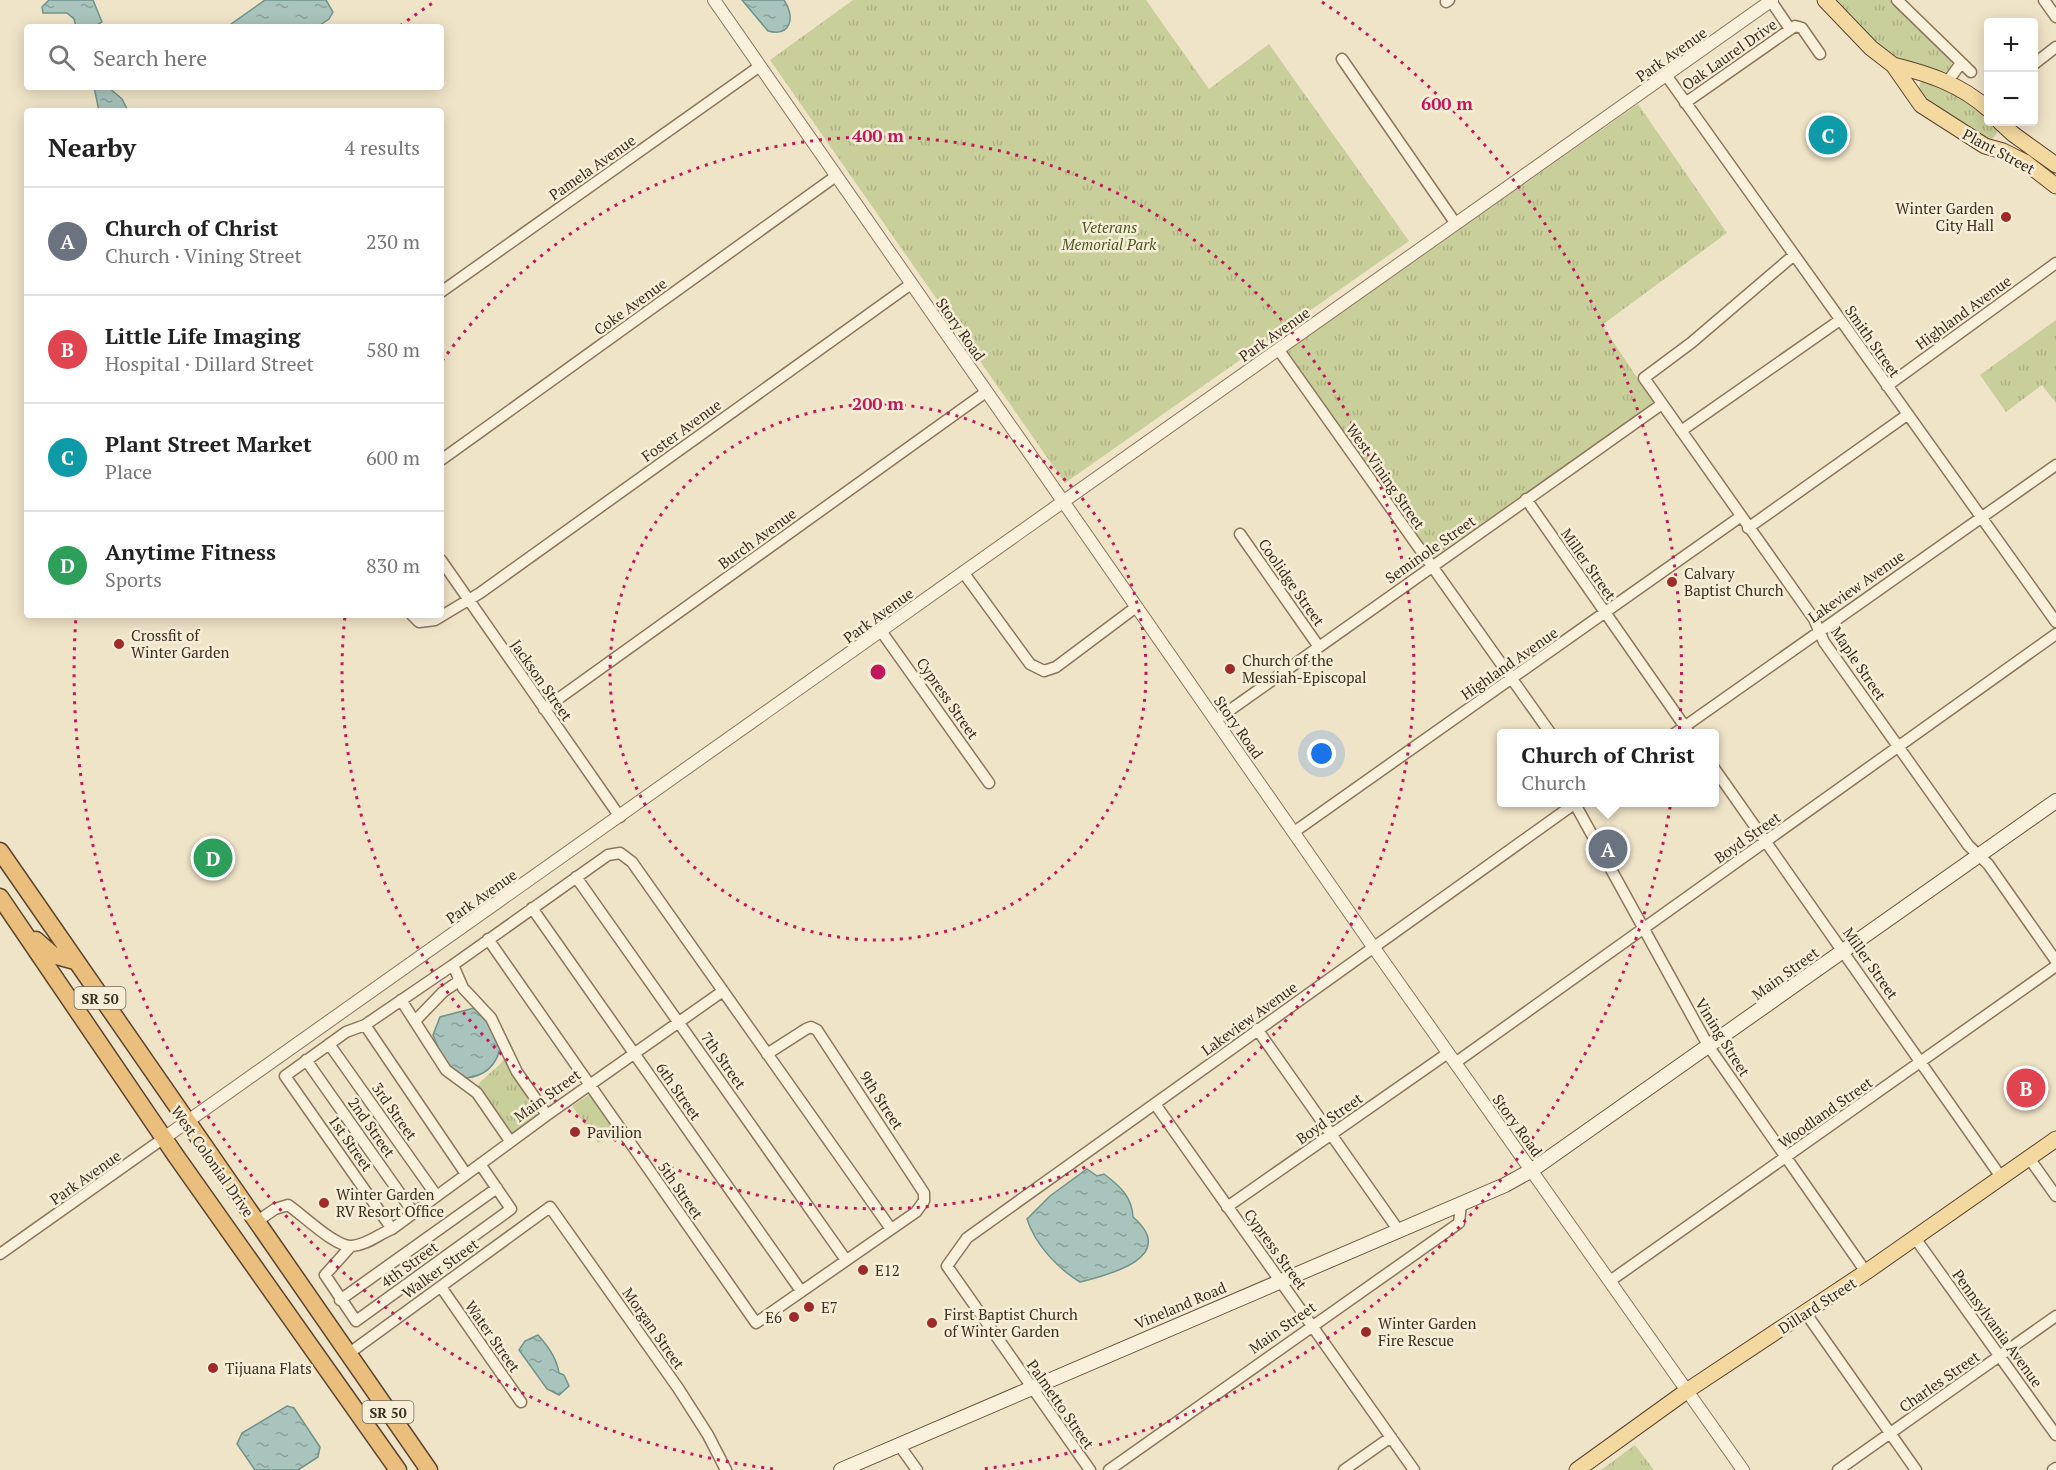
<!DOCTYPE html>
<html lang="en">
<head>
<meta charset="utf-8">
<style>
  body { margin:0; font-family:"PT Serif",serif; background:#f2f2f2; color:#222 }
  .controls { position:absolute; right:18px; top:18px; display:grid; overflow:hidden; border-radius:6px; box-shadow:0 3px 15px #0003 }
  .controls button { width:54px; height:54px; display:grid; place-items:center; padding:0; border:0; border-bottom:2px solid #e0e0e0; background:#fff; color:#222; font:30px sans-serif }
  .you { position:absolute; left:1322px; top:754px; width:21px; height:21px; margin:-15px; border:4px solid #fff; border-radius:50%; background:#1a73e8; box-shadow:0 0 0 9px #1a73e833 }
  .badge { display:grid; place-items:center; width:39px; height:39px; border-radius:50%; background:#0b8043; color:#fff; font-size:20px; font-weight:700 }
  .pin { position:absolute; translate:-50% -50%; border:3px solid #fff; box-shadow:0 2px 6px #0006 }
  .popup { position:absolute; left:1497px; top:729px; width:222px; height:78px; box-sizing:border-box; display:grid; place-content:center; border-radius:6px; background:#fff; filter:drop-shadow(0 2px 4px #0005); font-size:20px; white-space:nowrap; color:#767676 }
  .popup b { font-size:22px; color:#222 }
  .popup::after { content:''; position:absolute; left:50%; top:100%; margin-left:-12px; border:12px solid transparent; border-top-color:#fff }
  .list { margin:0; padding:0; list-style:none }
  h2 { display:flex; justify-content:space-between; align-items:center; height:78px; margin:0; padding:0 24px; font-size:26px }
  h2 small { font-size:20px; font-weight:400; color:#767676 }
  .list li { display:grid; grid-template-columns:39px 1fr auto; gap:18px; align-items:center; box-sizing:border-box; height:108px; padding:0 24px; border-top:2px solid #e0e0e0 }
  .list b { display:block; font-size:22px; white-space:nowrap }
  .list p { margin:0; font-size:20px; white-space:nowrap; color:#767676 }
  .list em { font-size:20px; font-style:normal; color:#767676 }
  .icon { flex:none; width:33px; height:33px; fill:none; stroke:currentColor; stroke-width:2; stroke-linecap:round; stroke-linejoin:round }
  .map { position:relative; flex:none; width:2056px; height:1470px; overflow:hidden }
  .search { position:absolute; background:#fff; box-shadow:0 3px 15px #0003; left:24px; top:24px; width:420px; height:66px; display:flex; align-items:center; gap:15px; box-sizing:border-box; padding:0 21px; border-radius:6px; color:#767676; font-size:22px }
  .panel { position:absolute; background:#fff; box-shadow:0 3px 15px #0003; left:24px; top:108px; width:420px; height:510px; border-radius:6px }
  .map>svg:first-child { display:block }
</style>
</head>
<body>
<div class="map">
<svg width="2056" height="1470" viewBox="0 0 2056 1470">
  <defs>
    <pattern id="park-tufts" width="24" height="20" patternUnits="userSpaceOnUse" patternTransform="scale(1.5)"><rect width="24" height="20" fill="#c9cf9b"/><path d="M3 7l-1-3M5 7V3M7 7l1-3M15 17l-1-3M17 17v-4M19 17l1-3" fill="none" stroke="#aeb285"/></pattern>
    <pattern id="water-ripples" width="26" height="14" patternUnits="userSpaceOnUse" patternTransform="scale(1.5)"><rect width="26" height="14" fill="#a9c4bc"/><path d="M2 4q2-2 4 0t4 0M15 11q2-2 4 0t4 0" fill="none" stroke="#8ba098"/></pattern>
  </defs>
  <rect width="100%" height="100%" fill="#f0e4c8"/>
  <path fill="url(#park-tufts)" d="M853,0H1146L1209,89L1269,44L1409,241L1065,483L770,60Z
    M1835,0H1891L1952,60L1951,68L1945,72L1935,71L1890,55Z
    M1928,77L1988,113V122H1997C1998,130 1998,136 1989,140L1931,105L1919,90L1920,83Z
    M1638,104L1727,233L1602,325L1654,403L1433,558L1287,351Z
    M2056,320V403L2042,385L2006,412L1980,375Z
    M504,1059L533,1101L531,1106L537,1115L509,1135L477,1088C481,1077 497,1070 504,1059Z
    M590,1094L616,1131L598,1143L572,1106Z
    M1635,1445L1654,1470H1601Z"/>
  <path fill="url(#water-ripples)" stroke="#6f938a" stroke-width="1.5" d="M49,0H93L102,22L93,27H76L74,19L67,13H43L42,7Z
    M265,0H326L333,12L329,19L317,27H227Z
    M742,0H784C795,16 792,37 768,31Z
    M94,87H108L122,99L128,111H99Z
    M474,1008L491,1026L500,1048C496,1067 484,1076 466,1078L445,1064L433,1035L440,1017Z
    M1087,1169L1097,1176L1104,1174C1120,1186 1132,1197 1133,1217C1178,1256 1113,1274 1080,1282C1057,1268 1035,1244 1027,1219L1050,1196Z
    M538,1335C548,1346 557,1359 559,1373L564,1375L569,1386L559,1395L547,1389L519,1350L525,1341Z
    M287,1406L294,1408L320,1447L318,1457L298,1470H255L237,1444L242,1433Z"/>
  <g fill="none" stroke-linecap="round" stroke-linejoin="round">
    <defs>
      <path id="minor" d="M1897,0L1971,72
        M2044,0L2056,17
        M1771,1L1790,29
        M1446,2L1449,0
        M1342,59L1456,224
        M2034,64L2056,47
        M1666,75L2056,622
        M1948,81L1961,63
        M1685,103L1795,26L1802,28L1820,54
        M1794,255L1691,343L1644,378L1814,619L1824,642L1968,845L1988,864L2056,961
        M441,292L760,66
        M1278,349L1551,734
        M1887,386L2056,263
        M1681,431L1840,320
        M441,460L836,176
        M1526,499L1690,734
        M1748,528L1907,415
        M1240,534L1319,647
        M441,560L620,817
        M963,572L1030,664L1044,671L1056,667L1136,607
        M412,615L419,622L435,620L480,593L911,284
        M881,631L989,783
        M544,709L986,392
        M1216,720L1662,404
        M1674,734L2056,465
        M1714,768L2001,1177
        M1575,804L1709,1047L1866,1272
        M1294,832L1740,517
        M576,877L846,1260
        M532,908L801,1291
        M488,939L756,1323L916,1212L924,1201V1193L817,1030L811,1027L806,1029L767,1054
        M401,1000L446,1070L477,1093L510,1141
        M415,1021L443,992L459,981
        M365,1025L466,1174
        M1257,1029L1399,1231
        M329,1044L436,1195
        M306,1060L413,1212
        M1455,1063L2056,634
        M1155,1104L1414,1470
        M547,1115L517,1072L491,1018L463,988L453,965L608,855L620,853L632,862L891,1229
        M2029,1158L2056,1196
        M1227,1207L1448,1053
        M256,1222L275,1209L288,1205C303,1215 336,1248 352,1246C367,1245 379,1234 392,1229L547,1115L723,991
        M392,1229L285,1076L346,1032L365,1025L453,965
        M1915,1238L2056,1435
        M351,1246L325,1275L356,1321L511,1209L480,1164
        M0,1254L164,1138
        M1610,1281L2056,966
        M441,1287L521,1402
        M340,1300L497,1188
        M1805,1312L1916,1470
        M348,1354L550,1207L678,1388L708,1435L726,1470
        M899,1445L917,1470
        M1090,1470L947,1266L967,1238L1577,802
        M1109,1470L1459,1223L1461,1204
        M1344,1470L1391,1437
        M1838,1470L2056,1316
        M2053,1470L2056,1468"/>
      <path id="tertiary" d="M714,0L1374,948L1743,1470
        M164,1138L1772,0"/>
      <path id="secondary" d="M841,1470L1505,1185L1532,1170L2056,801"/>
      <path id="primary" d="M1825,0L1871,48L1893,65L1921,105L1985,146L2003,151L2025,162L2056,186
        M1893,65C1929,74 1960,84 1988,109
        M2000,122L2013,134L2056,165
        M1577,1470L1688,1390L1866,1272L2056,1139"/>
      <path id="trunk" d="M0,851L429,1470
        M0,897L176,1156L398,1470
        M36,940L53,955L75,961"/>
    </defs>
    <use href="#minor" stroke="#8d765c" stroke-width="13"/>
    <use href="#tertiary" stroke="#8d765c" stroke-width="14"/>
    <use href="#secondary" stroke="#6f573f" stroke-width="16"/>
    <use href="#primary" stroke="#5b4430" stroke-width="17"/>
    <use href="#trunk" stroke="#5b4430" stroke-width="19"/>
    <use href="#minor" stroke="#faf1dc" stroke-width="10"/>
    <use href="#tertiary" stroke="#faf1dc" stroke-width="12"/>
    <use href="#secondary" stroke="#faf1dc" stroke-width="14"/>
    <use href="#primary" stroke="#f3d9a0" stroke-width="15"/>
    <use href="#trunk" stroke="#eabe7c" stroke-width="16"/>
  </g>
  <g fill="none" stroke="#c2185b" stroke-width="3" stroke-dasharray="3 6">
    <circle cx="878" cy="672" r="268"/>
    <path d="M442 361A536 536 0 1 1 345 616"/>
    <path d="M773 1469A804 804 0 0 1 76 616M400 26A804 804 0 0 1 434 2M1322 2A804 804 0 0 1 983 1469"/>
  </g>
  <g fill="#9e2a2b" stroke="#f7eed8" stroke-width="2">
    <circle cx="2006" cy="217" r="6"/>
    <circle cx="1672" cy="582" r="6"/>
    <circle cx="119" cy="644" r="6"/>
    <circle cx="1230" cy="669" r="6"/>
    <circle cx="575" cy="1132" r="6"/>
    <circle cx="324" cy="1203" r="6"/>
    <circle cx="863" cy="1270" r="6"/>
    <circle cx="809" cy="1307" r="6"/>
    <circle cx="794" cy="1317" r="6"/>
    <circle cx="932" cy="1323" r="6"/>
    <circle cx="1366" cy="1332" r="6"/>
    <circle cx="213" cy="1368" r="6"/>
  </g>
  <g text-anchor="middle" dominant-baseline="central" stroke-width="5" stroke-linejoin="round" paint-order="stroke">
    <g fill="#f7eed8" stroke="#756857" stroke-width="1.5">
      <rect x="74.5" y="987" width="51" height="22" rx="4.5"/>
      <rect x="362.5" y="1401" width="51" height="22" rx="4.5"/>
    </g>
    <g font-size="14" font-weight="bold" fill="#3d2e20">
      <text x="100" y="998">SR 50</text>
      <text x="388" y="1412">SR 50</text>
    </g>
    <g font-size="15" fill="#3d2e20" stroke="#f7eed8">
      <text transform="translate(1671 54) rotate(-35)">Park Avenue</text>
      <text transform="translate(1729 54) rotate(-35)">Oak Laurel Drive</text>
      <text transform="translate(1999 151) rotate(28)">Plant Street</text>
      <text transform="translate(592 167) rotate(-35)">Pamela Avenue</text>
      <text transform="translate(630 306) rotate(-36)">Coke Avenue</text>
      <text transform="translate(1963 312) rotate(-36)">Highland Avenue</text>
      <text transform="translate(961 329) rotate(55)">Story Road</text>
      <text transform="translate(1274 334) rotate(-35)">Park Avenue</text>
      <text transform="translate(1873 341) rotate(55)">Smith Street</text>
      <text transform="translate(681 430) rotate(-36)">Foster Avenue</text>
      <text transform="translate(1386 476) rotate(55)">West Vining Street</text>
      <text transform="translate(757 538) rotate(-36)">Burch Avenue</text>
      <text transform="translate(1430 549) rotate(-35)">Seminole Street</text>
      <text transform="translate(1589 564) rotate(55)">Miller Street</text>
      <text transform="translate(1292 582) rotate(55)">Coolidge Street</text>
      <text transform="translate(1856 586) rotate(-35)">Lakeview Avenue</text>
      <text transform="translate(878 615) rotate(-36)">Park Avenue</text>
      <text transform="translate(1509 663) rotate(-35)">Highland Avenue</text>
      <text transform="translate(1859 663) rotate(56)">Maple Street</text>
      <text transform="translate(542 680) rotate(55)">Jackson Street</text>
      <text transform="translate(948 698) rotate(55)">Cypress Street</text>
      <text transform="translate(1239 727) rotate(55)">Story Road</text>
      <text transform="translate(1747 837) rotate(-35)">Boyd Street</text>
      <text transform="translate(481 896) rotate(-35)">Park Avenue</text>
      <text transform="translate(1871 963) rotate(55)">Miller Street</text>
      <text transform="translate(1785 973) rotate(-36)">Main Street</text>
      <text transform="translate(1249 1018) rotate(-36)">Lakeview Avenue</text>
      <text transform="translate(1723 1037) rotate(58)">Vining Street</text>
      <text transform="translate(724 1060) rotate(55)">7th Street</text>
      <text transform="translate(679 1091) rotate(55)">6th Street</text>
      <text transform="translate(547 1095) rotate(-36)">Main Street</text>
      <text transform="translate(882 1100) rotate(57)">9th Street</text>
      <text transform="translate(395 1111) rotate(55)">3rd Street</text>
      <text transform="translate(1825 1112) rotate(-35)">Woodland Street</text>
      <text transform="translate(1329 1118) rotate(-35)">Boyd Street</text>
      <text transform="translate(1518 1125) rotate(54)">Story Road</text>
      <text transform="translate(372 1127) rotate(55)">2nd Street</text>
      <text transform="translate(351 1143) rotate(55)">1st Street</text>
      <text transform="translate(213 1161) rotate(55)">West Colonial Drive</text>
      <text transform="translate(85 1177) rotate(-35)">Park Avenue</text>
      <text transform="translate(681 1190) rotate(55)">5th Street</text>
      <text transform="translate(1276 1249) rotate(54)">Cypress Street</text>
      <text transform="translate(409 1264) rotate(-36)">4th Street</text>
      <text transform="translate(440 1268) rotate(-36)">Walker Street</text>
      <text transform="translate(1180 1305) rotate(-23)">Vineland Road</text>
      <text transform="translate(1817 1305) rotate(-33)">Dillard Street</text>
      <text transform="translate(1282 1327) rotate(-35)">Main Street</text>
      <text transform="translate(654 1328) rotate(55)">Morgan Street</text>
      <text transform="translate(1998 1328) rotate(54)">Pennsylvania Avenue</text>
      <text transform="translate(493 1336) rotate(55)">Water Street</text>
      <text transform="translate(1939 1381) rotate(-35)">Charles Street</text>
      <text transform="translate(1061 1404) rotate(55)">Palmetto Street</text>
    </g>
    <g font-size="15" fill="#3d2e20" stroke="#f7eed8" text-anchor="start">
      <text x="1994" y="208" text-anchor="end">Winter Garden<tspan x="1994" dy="17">City Hall</tspan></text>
      <text x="1684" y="573">Calvary<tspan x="1684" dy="17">Baptist Church</tspan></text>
      <text x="131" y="635">Crossfit of<tspan x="131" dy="17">Winter Garden</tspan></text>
      <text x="1242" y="660">Church of the<tspan x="1242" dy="17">Messiah-Episcopal</tspan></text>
      <text x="587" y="1132">Pavilion</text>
      <text x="336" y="1194">Winter Garden<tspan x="336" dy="17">RV Resort Office</tspan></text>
      <text x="875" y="1270">E12</text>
      <text x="821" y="1307">E7</text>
      <text x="944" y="1314">First Baptist Church<tspan x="944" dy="17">of Winter Garden</tspan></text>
      <text x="782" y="1317" text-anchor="end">E6</text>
      <text x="1378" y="1323">Winter Garden<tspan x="1378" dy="17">Fire Rescue</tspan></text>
      <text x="225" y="1368">Tijuana Flats</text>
    </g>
    <g font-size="15" font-style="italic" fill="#4d5a26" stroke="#f7eed8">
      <text x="1109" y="227">Veterans<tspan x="1109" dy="17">Memorial Park</tspan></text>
    </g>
  </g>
  <circle cx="878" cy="672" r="9" fill="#c2185b" stroke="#f7eed8" stroke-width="3"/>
  <g font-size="18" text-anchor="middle" font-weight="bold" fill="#c2185b" stroke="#f7eed8" stroke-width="5" stroke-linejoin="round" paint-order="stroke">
    <text x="1447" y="110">600 m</text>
    <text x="878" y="142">400 m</text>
    <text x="878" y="410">200 m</text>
  </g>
</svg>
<div class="controls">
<button>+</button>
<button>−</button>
</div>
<div class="you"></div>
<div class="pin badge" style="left:1608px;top:849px;background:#6b7280">A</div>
<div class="popup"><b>Church of Christ</b>Church</div>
<div class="pin badge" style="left:2026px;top:1088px;background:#e0444e">B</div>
<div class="pin badge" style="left:1828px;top:135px;background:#0f9aa8">C</div>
<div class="pin badge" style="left:213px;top:858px;background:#2e9e5b">D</div>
<div class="search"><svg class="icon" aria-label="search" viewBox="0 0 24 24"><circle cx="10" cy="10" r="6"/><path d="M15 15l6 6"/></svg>Search here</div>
<section class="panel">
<h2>Nearby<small>4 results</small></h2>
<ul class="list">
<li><span class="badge" style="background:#6b7280">A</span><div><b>Church of Christ</b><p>Church · Vining Street</p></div><em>230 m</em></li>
<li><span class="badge" style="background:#e0444e">B</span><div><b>Little Life Imaging</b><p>Hospital · Dillard Street</p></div><em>580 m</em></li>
<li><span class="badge" style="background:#0f9aa8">C</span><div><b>Plant Street Market</b><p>Place</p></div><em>600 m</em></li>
<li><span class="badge" style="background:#2e9e5b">D</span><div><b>Anytime Fitness</b><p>Sports</p></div><em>830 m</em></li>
</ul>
</section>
</div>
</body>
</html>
